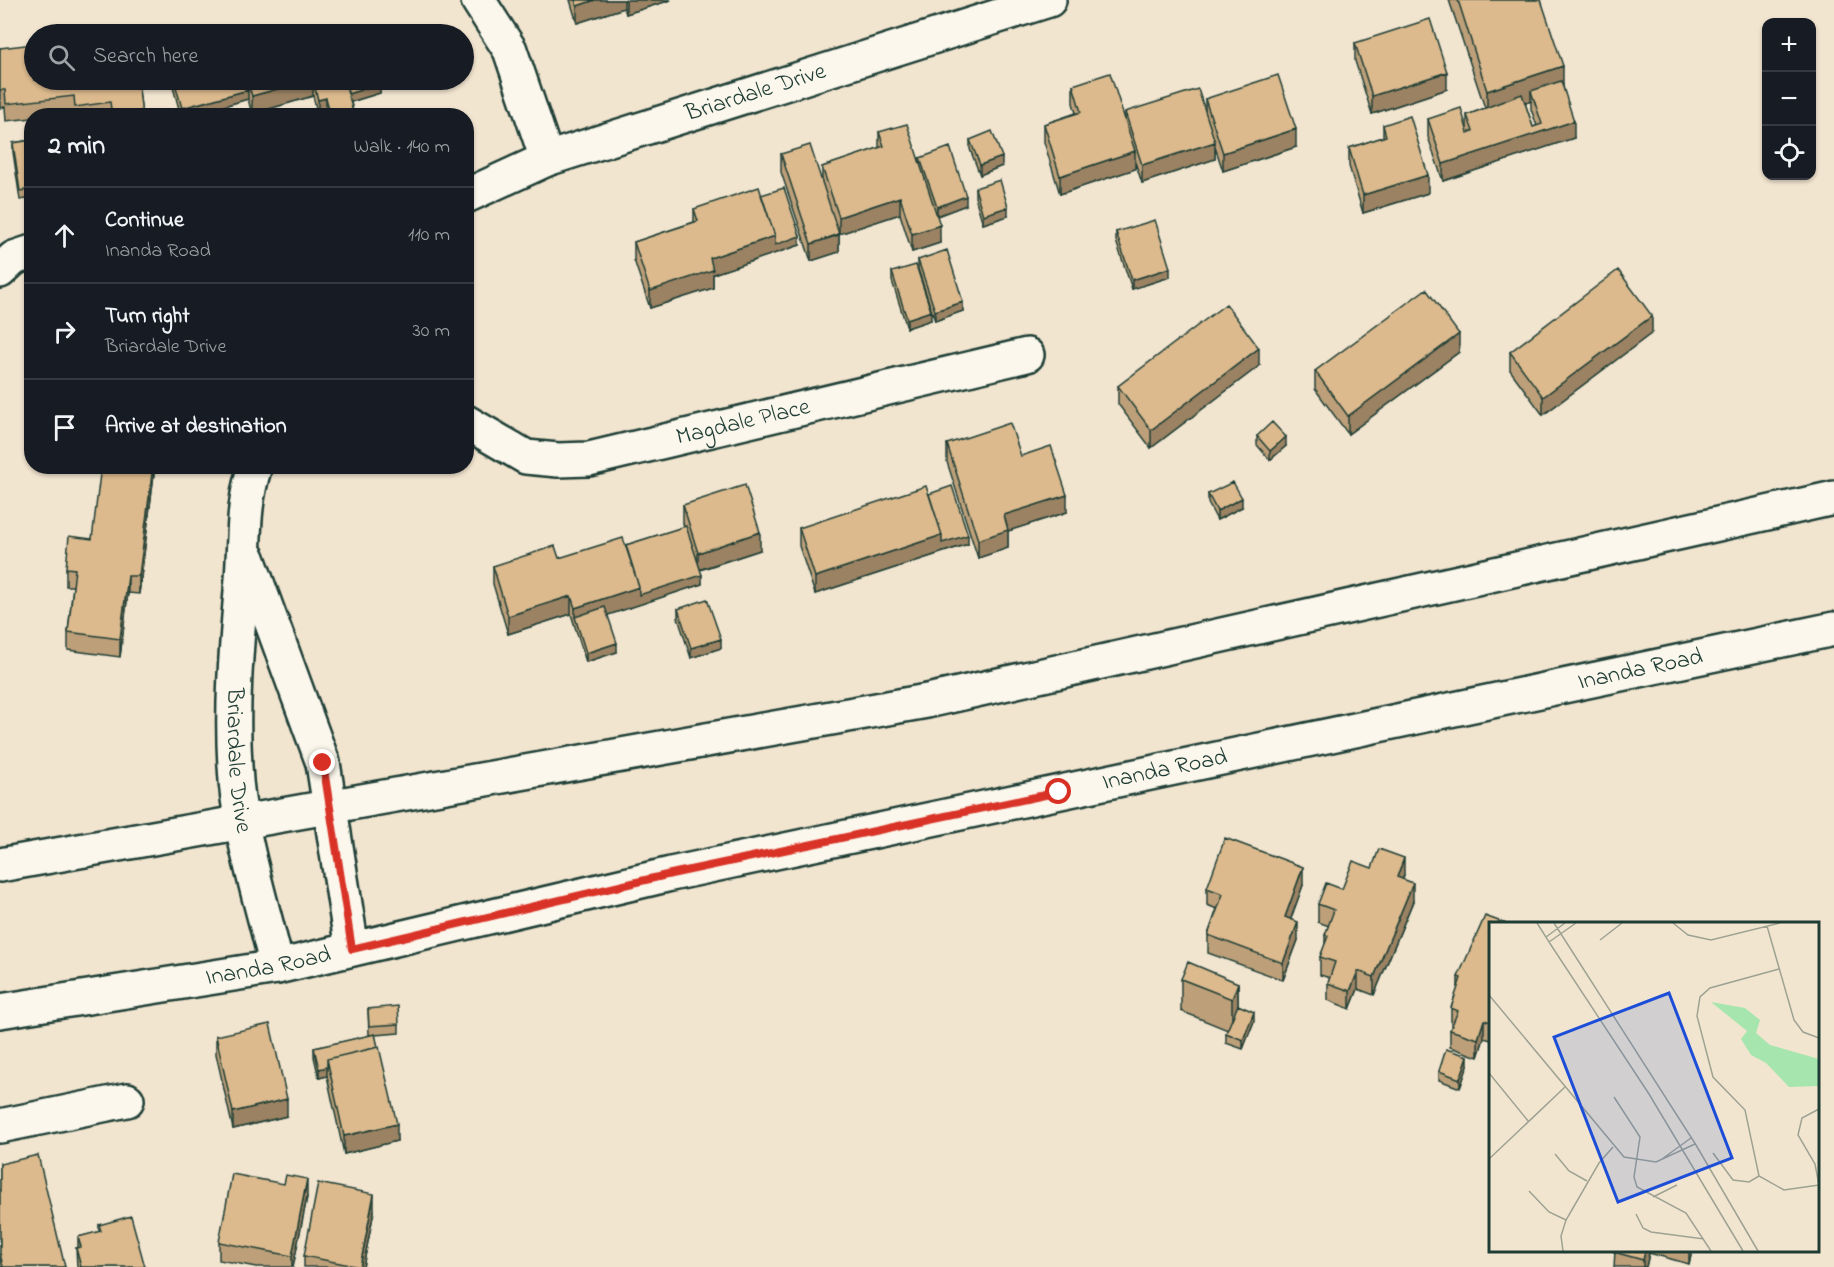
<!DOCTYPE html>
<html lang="en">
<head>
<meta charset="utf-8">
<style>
  body { margin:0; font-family:"Indie Flower",sans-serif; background:#20242c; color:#f1f3f6 }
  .controls { position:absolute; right:18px; top:18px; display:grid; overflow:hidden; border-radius:12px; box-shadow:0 2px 4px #0004 }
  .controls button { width:54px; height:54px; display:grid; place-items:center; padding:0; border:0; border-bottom:2px solid #363941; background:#171b24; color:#f1f3f6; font:30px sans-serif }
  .stop { position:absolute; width:18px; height:18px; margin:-14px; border:4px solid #d93025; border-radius:50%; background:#fff }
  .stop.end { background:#d93025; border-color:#fff; box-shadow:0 2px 6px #0008 }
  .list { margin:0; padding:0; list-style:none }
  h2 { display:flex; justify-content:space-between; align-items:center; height:78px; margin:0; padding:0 24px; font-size:26px }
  h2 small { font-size:20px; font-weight:400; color:#9ea1a6 }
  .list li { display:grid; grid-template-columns:39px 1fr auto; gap:18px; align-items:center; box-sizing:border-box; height:96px; padding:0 24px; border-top:2px solid #363941 }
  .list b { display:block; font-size:22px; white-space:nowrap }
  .list p { margin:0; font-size:20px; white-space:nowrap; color:#9ea1a6 }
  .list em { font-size:20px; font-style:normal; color:#9ea1a6 }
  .icon { flex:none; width:33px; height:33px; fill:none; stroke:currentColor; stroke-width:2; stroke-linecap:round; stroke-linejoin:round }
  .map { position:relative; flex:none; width:1834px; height:1267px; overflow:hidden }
  .search { position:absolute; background:#171b24; box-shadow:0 2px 4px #0004; left:24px; top:24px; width:450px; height:66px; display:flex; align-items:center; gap:15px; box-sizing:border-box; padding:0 21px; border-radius:33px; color:#9ea1a6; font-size:22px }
  .panel { position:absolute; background:#171b24; box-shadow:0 2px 4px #0004; left:24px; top:108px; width:450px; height:366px; border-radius:24px }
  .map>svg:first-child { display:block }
</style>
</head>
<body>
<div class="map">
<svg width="1834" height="1267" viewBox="0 0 1834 1267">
  <rect width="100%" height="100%" fill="#f2e5d0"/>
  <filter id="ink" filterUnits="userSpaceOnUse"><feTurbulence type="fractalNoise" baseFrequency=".0167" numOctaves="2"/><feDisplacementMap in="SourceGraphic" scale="12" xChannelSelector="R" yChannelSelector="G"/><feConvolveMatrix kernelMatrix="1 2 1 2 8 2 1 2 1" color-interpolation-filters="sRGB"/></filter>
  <g filter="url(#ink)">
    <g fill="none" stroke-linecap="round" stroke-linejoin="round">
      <defs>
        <g id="street">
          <path d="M478,0L510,50L547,159"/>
          <path d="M0,271L14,258L32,252"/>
          <path id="s1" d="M466,422L526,457L558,460L589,459L1027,355"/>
          <path d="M0,1126L127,1100"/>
        </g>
        <g id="secondary">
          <path id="s2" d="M466,196L547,159L1049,0"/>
          <path id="s3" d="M255,466C242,506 245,538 242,579C237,641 231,703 235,766C238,833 262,902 277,967"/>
          <path d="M248,558L323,763L352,949"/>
          <path d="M0,865L927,701L1834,498"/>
          <path id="s4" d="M0,1011L277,967L671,874L1834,629"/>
        </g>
      </defs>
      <use href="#street" stroke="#1f3d34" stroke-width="38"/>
      <use href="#secondary" stroke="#1f3d34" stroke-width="38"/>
      <use href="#street" stroke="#fbf7ec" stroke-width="33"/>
      <use href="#secondary" stroke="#fbf7ec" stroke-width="33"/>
    </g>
    <path fill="#bda07a" stroke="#1f3d34" stroke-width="1.5" fill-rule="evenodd" d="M570,0H671L626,14L624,8L577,23Z
      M1449,0H1541L1563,86L1574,138L1443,181L1428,137V119L1467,130V115L1485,108ZM1531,101V109L1537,126L1533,127L1525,103Z
      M1355,43L1447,89L1372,114L1355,61Z
      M0,48L138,80L142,116H74V113L57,116H32V118L6,121L5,107L0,108Z
      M171,80H379L380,93L351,102L354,116H318L313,96L252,114L248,99L189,116H181Z
      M1073,85L1125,120V112H1205V99L1296,147L1223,171L1215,147V159L1142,183L1135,162V169L1060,194L1044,142V124L1076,113L1073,103Z
      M1383,125L1428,193L1363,213L1349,166V148L1383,137Z
      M879,132L920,163V158L966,205L937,216L940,243L912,252L900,214L839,234V252L811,261L781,172V154L822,180V167L879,148Z
      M32,140V198L20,200L13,152V143Z
      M970,140L1002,166L980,175L970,149Z
      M975,188L1008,216L983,224L975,197Z
      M761,195L800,245L713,274V288L650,308L634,260V242L694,222V209Z
      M1116,232L1170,277L1132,289L1116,241Z
      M918,260L963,311L935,321L918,269Z
      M892,272L931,320L907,328L892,281Z
      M1652,333L1543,415L1510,370V352Z
      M1459,352L1348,434L1315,389V371Z
      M1259,366L1151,448L1118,404V386Z
      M1257,436L1286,446L1270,460L1257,445Z
      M947,444L1021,456L1067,512L1008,531V548L978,558L947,462Z
      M155,466L139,594L128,593L120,657L68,650V632L73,586H66V568Z
      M929,494L968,544L815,594L799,546V528Z
      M1208,494L1242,507L1217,520L1208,503Z
      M683,505L760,550L700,570L702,584L607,615L617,652L586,662L571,614L508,634L493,584V566L559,558L626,545L684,527L683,523Z
      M678,609L721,648L691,658L678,618Z
      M1372,868L1404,875L1402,879L1413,901L1374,995L1358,989L1350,1009L1328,1000V983L1330,978L1320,975V957L1325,945V935L1329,926L1318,922V904L1342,889Z
      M1303,885L1290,920L1298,940L1283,980L1208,953V935L1217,909L1207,905V888Z
      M1491,924V1040L1484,1038L1478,1057L1450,1047V1030L1452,1026H1451V1008L1458,988V977Z
      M1181,979L1238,983V1005L1254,1021L1243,1049L1226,1043V1033L1228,1030L1181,1011Z
      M368,1009L399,1024V1033L375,1035L397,1141L344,1154L327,1076L319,1078L314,1057V1048L373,1035H369Z
      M216,1036L287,1116L233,1129L216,1054Z
      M1468,1065L1460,1088L1439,1080V1071Z
      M0,1164L65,1267H0Z
      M284,1184L307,1197L293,1267H256L219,1260V1242Z
      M374,1211L363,1267H304V1256Z
      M99,1225L145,1267H77L76,1248H78V1237L99,1232Z
      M1615,1251H1692L1689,1264L1649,1253L1646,1267H1614Z"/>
    <path fill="#9a8263" stroke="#1f3d34" stroke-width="1.5" d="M595,0H624V8L577,23V6Z
      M626,0H671L626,14Z
      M1563,66V91H1531V101L1487,116V91Z
      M1447,72V89L1372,114V96Z
      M310,80H313V96L252,114V96Z
      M380,84V93L347,103V94Z
      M248,90V99L189,116H182V108Z
      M326,98V116H318V100Z
      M1574,121V138L1443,181V164Z
      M1296,129V147L1223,171V153Z
      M1215,142V159L1142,183V165Z
      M1135,151V169L1060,194V176Z
      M1002,157V166L980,175V165Z
      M1428,175V193L1363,213V195Z
      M966,196V205L937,216V207Z
      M900,197V214L839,234V252L811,261V244L839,235V217Z
      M1008,207V216L983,224V215Z
      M940,225V243L912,252V234Z
      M775,236H800V245L713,274V288L650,308V291L710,258Z
      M1170,268V277L1132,289V280Z
      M963,302V311L935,321V311Z
      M931,311V320L907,328V319Z
      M1652,316V333L1543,415V397Z
      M1459,334V352L1348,434V416Z
      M1259,348V366L1151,448V430Z
      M1286,437V446L1270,460V451Z
      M153,466H155L139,594V576Z
      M1067,495V512L1008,531V548L978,558V540L1004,515Z
      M1242,498V507L1217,520V511Z
      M760,532V550L698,570V553Z
      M942,535H968V544L815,594V577Z
      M702,575V584L578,625L575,617V608L639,587Z
      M128,576V593L120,657V639Z
      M571,596V614L508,634V616Z
      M721,639V648L691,658V648Z
      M617,643V652L586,662V653Z
      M1404,858V875L1397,895V877Z
      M1303,867V885L1285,935V917Z
      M1413,883V901L1374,995V977Z
      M1298,922V940L1283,980V963Z
      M1358,971V989L1350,1009V991Z
      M1238,983V1014L1232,1031V999Z
      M1254,1012V1021L1243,1049V1040Z
      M1484,1020V1038L1478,1057V1039Z
      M1468,1056V1065L1460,1088V1079Z
      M327,1067V1076L319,1078V1069Z
      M287,1099V1116L233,1129V1112Z
      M397,1124V1141L344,1154V1136Z
      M307,1179V1197L293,1267H292V1256Z
      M374,1194V1211L363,1267H360Z
      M1645,1251H1649V1253L1646,1267H1643V1260Z
      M1689,1251H1692L1689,1264Z"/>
    <path fill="#dcba8e" stroke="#1f3d34" stroke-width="1.5" d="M575,0H595L577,6Z
      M1458,0H1541L1563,66L1487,91Z
      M1430,19L1447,72L1372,96L1355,43Z
      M299,28L301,34H276Z
      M34,44V80H138L142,116H112L110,102L75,107L74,96L6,104L5,90H0V48Z
      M1110,73L1135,151L1060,176L1044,124L1081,112L1073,85Z
      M1278,75L1296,129L1223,153L1205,99Z
      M174,80H245L248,90L182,108Z
      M247,80H310L252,96Z
      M313,80H345L354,116H331L326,98L318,100Z
      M345,80H379L380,84L348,94Z
      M1561,81L1574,121L1443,164L1428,119L1461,108L1468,133L1473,131L1467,115L1522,94L1533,127L1542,124L1531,91Z
      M1198,89L1215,142L1142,165L1125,112Z
      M1410,116L1428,175L1363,195L1349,148L1386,136L1383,125Z
      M907,124L940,225L912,234L900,197L839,217L822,167L884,146L879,132Z
      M992,131L1002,157L980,165L970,140Z
      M32,140V189L20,191L13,143Z
      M810,145L839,234L811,244L781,154Z
      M950,147L966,196L937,207L920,158Z
      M1000,180L1008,207L983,215L975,188Z
      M759,187L775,236L710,258L713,270L650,291L634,242L698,221L694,209Z
      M784,188L800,236L775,245V236L761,195Z
      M1155,220L1170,268L1132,280L1116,232Z
      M947,250L963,302L935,311L918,260Z
      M916,265L931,311L907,319L892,272Z
      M1618,270L1652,316L1543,397L1510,352Z
      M1426,289L1459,334L1348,416L1315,371Z
      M1226,304L1259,348L1151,430L1118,386Z
      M1272,422L1286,437L1270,451L1257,436Z
      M1010,423L1021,456L1051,446L1067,495L1004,515L1008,530L978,540L947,444Z
      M101,466H153L139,576H128L120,639L68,632L75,569L66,568L69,536L92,539Z
      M1233,482L1242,498L1217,511L1208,494Z
      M745,485L760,532L698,553L683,505Z
      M926,486L942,535L815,577L799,528Z
      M952,486L968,535L942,543V535L929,494Z
      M686,526L702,575L639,595V587L626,545Z
      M623,538L639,587L575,608L571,596L508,616L493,566L555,546L559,558Z
      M707,599L721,639L691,648L678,609Z
      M605,607L617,643L586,653L575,617Z
      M1225,838L1303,867L1285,917L1298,922L1283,963L1208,935L1223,894L1207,888Z
      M1379,849L1404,858L1397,877L1413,883L1374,977L1358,971L1350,991L1328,983L1335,962L1320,957L1328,936L1325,935L1334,910L1318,904L1326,883L1342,889L1353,861L1372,868Z
      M1485,916L1507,924H1491V1022L1484,1020L1478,1039L1450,1030L1458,1011L1451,1008L1461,978L1458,977Z
      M1188,962L1238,983L1232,999L1181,979Z
      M1238,1005L1254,1012L1243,1040L1226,1033Z
      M398,1006L399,1024L369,1026L368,1009Z
      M270,1024L287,1099L233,1112L216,1036Z
      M375,1034L378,1047L327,1059V1067L319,1069L314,1048Z
      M379,1047L397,1124L344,1136L327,1059Z
      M1446,1049L1468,1056L1460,1079L1439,1071Z
      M38,1155L65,1267H3L0,1253V1164Z
      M232,1174L284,1184L286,1175L307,1179L292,1256L219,1242Z
      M318,1183L374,1194L360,1267L304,1256Z
      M131,1216L145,1267H81L76,1248L81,1247L78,1237L101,1231L99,1225Z
      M1615,1251H1645L1643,1260L1614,1252Z"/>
  </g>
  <g fill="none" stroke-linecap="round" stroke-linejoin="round" filter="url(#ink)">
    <path stroke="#d93025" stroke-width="8" d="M323,763L352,949L671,874L1059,792"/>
  </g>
  <g text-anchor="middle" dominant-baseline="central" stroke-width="4.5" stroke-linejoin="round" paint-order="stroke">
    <g font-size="24" fill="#1f3d34" stroke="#fbf7ec">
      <text stroke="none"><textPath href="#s2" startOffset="308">Briardale Drive</textPath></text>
      <text stroke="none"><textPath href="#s1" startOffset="291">Magdale Place</textPath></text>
      <text stroke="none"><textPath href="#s4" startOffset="1676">Inanda Road</textPath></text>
      <text stroke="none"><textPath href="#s3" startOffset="296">Briardale Drive</textPath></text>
      <text stroke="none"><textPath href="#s4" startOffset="1190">Inanda Road</textPath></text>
      <text stroke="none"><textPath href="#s4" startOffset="272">Inanda Road</textPath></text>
    </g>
  </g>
  <g transform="translate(1489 922)">
    <rect width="330" height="330" fill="#f2e5d0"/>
    <path d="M222,80L256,86L271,98L267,111L281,123L330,137V164L300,165L277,141L262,133L252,117L258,109Z" fill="#a6e6ae"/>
    <path fill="none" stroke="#9ea292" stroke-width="1.5" d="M48,1L60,20L87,1M65,1L207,223L269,329M184,1L199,13L222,18L291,1M278,4L305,98L314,110L330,116M57,15L76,1M111,18L133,1M60,20L160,172L254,329M290,47L221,66L211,75L208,94L224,155L256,188L270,254L295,268L330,263M0,73L135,235L167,240L206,222M0,151L40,200M125,175L151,215L145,255L148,265L197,291L222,329M224,231L244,258L260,260L270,254M66,232L80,249L98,259M0,237L76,165M173,237L202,216M330,263L326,242L309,213L313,196L330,187M40,269L60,290L77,298M164,275L188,263M147,292L154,306L162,310L215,317M74,329L72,314L77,298L110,241L124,225"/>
    <path fill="#1d4ed8" fill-opacity="0.15" stroke="#1d4ed8" stroke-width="3" d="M180,71L243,236L129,280L65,115Z"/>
    <rect width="330" height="330" fill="none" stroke="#1f3d34" stroke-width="3"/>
  </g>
</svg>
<div class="controls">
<button>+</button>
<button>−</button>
<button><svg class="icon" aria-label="locate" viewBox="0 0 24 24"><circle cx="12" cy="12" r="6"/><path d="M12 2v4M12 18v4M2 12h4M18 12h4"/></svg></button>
</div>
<div class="stop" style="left:1059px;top:792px"></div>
<div class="stop end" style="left:323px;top:763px"></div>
<div class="search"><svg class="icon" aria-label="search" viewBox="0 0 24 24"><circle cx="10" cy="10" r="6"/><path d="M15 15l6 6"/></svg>Search here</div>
<section class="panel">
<h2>2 min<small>Walk · 140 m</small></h2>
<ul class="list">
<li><svg class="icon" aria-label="ahead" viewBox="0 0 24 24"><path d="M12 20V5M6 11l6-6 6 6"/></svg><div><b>Continue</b><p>Inanda Road</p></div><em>110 m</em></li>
<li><svg class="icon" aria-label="right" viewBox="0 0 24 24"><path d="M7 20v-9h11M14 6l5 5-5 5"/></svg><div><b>Turn right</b><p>Briardale Drive</p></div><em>30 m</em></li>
<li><svg class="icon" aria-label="arrive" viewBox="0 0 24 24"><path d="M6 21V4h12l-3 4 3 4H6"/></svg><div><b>Arrive at destination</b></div></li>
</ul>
</section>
</div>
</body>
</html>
